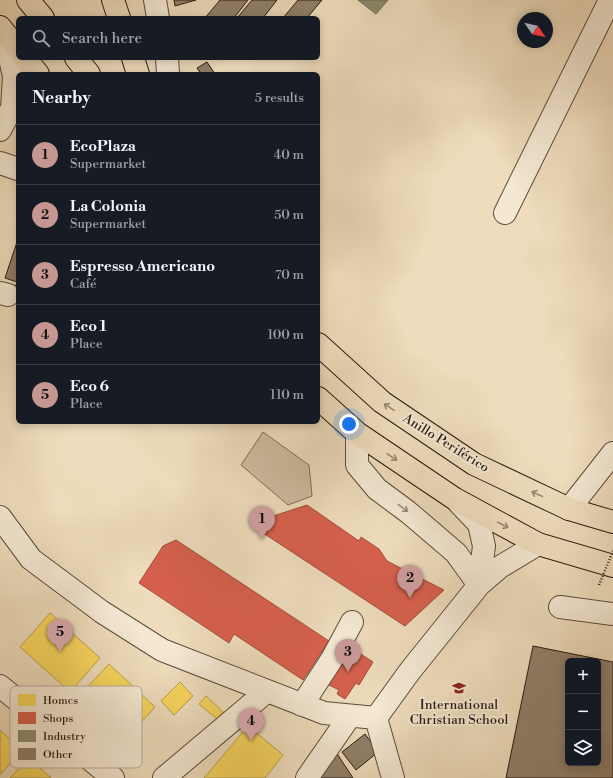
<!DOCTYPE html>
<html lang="en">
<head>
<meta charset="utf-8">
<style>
  body { margin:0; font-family:"Libre Bodoni",serif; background:#20242c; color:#f1f3f6 }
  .controls { position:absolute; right:12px; bottom:12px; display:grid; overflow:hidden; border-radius:6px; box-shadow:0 2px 10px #0003 }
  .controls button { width:36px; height:36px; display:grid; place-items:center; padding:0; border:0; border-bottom:1px solid #363941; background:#171b24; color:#f1f3f6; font:20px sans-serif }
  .compass { position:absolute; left:517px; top:12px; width:36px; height:36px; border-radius:50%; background:#171b24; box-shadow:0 2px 10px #0003; rotate:124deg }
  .you { position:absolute; left:349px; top:424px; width:14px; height:14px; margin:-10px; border:3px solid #fff; border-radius:50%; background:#1a73e8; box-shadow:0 0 0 6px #1a73e833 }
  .badge { display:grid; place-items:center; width:26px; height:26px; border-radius:50%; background:#c59692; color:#111; font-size:13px; font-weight:700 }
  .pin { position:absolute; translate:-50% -33px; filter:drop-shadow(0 1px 2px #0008) }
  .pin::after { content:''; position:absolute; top:21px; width:14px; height:12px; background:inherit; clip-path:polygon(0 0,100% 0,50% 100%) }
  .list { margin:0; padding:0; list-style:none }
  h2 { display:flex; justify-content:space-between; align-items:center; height:52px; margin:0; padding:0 16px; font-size:17px }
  h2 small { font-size:13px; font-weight:400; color:#9ea1a6 }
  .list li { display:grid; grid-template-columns:26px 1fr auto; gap:12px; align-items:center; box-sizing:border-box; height:60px; padding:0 16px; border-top:1px solid #363941 }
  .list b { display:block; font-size:15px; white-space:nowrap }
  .list p { margin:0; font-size:13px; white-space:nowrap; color:#9ea1a6 }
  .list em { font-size:13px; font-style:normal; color:#9ea1a6 }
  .icon { flex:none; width:22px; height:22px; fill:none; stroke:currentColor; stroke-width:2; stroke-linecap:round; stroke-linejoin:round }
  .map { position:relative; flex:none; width:613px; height:778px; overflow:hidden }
  .search { position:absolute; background:#171b24; box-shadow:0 2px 10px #0003; left:16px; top:16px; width:304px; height:44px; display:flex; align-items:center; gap:10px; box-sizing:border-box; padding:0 14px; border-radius:6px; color:#9ea1a6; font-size:15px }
  .panel { position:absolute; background:#171b24; box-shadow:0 2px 10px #0003; left:16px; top:72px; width:304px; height:352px; border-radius:6px }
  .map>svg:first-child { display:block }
</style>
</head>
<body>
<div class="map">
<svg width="613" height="778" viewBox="0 0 613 778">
  <rect width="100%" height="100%" fill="#eedcbc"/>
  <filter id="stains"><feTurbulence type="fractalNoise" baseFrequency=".005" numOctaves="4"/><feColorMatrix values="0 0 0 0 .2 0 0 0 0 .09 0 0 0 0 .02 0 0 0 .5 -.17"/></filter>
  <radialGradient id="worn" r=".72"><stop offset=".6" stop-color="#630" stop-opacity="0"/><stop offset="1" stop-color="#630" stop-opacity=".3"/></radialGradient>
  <path fill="#cdbb9f" stroke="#7c6c58" d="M263,432L309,465L312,496L288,505L241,465Z"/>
  <path fill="#f6d55c" stroke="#b99e46" d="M50,613L100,658L70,692L20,647Z
    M109,664L155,707L125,740L78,697Z
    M180,682L193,696L174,715L161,701Z
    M206,696L223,712L217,719L199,704Z
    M248,726L283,755L265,778H204Z
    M0,730L22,750L0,775Z
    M29,758L51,778H10Z"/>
  <path fill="#d6604d" stroke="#a24c3b" d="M307,505L359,541L361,537L379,549L387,561L444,590L405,626L260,531L267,518Z
    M176,540L329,641L303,680L234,634L229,643L139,583L163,546Z
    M347,645L373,662L359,685L356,683L345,699L337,694L339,690L323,682Z"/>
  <path fill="#8c8c6e" stroke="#6f6a52" d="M358,0H388L376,14Z"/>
  <path fill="#90806a" stroke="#2a1c12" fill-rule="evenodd" d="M174,0H196L175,6Z
    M220,0H248L234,18H205Z
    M252,0H277L263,18H237Z
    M298,0H322L307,18H283Z
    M207,62L215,74H201L197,68Z
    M18,239V303L11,300L17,282L5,278Z
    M533,646L613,662V778H506ZM568,661H598V763H568Z
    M365,734L378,752L356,770L342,752Z
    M336,752L353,778H319Z"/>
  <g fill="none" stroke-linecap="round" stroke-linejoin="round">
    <defs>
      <path id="minor" d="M155,0L158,18
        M167,58L168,74
        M0,130L12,108L14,76L4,33
        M0,163L18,169
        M505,213L610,0
        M0,293L8,295
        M357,433V465L377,489L408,512L456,553L479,585
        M459,503L479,524L484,546L479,585
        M569,509L613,453
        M0,517L31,559L102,612L162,650L324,713L376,718
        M560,607L613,614
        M0,686L113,778
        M302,705L332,659L352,622
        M164,778L266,692
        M307,778L350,716
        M393,778L376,718L410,671L479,585L500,567L538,544"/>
      <path id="highway" d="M28,0L43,18
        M113,0L119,18
        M0,27L18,49
        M25,58L38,74
        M76,58L89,74
        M133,58L138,74
        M318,344L382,402L474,464L569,509L613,522
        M318,398L357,433L455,499L538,544L613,566"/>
    </defs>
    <use href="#minor" stroke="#5b4c3c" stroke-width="24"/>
    <use href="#highway" stroke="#2a1c12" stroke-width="24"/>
    <use href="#minor" stroke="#f4e8d3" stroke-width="22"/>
    <use href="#highway" stroke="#eedcbc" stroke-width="22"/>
    <path stroke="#2a1c12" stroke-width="2.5" stroke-dasharray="1 2" stroke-linecap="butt" d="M599,585L613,551"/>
  </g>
  <defs><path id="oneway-shaft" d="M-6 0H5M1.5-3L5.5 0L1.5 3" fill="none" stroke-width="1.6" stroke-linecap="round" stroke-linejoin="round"/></defs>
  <g stroke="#968670">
    <use href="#oneway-shaft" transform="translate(389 407) rotate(-146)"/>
    <use href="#oneway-shaft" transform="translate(392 457) rotate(34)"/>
    <use href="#oneway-shaft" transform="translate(537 494) rotate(-155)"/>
    <use href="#oneway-shaft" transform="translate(503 525) rotate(28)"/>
  </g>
  <use stroke="#998c7c" href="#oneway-shaft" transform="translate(403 508) rotate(36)"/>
  <defs>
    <symbol id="school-bare" viewBox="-9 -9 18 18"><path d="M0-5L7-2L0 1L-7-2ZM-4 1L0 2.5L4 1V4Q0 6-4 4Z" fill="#8f2418" stroke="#f4e8d3" stroke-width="2.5" paint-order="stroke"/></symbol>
  </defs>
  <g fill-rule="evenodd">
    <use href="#school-bare" x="449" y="678" width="20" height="20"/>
  </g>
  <g text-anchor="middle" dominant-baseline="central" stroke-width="4" stroke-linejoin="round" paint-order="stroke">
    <g font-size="13" fill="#2a1c12" stroke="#f4e8d3">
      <text transform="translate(446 443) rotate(32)">Anillo Periférico</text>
    </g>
    <g font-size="13" fill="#2a1c12" stroke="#f4e8d3">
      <text x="459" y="705">International<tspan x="459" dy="15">Christian School</tspan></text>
    </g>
  </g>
  <rect x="10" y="686" width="132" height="82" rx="6" fill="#f4e8d3" stroke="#b7ab99" stroke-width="1"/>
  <rect x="18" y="694" width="18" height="12" fill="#f6d55c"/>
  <rect x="18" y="712" width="18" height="12" fill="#d6604d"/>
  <rect x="18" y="730" width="18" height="12" fill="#8c8c6e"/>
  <rect x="18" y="748" width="18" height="12" fill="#90806a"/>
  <g font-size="11" fill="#2a1c12">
    <text x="43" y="704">Homes</text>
    <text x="43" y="722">Shops</text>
    <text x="43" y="740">Industry</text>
    <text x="43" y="758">Other</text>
  </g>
  <rect width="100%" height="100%" filter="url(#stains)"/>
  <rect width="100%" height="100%" fill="url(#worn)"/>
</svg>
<div class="controls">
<button>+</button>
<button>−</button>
<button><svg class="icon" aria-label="layers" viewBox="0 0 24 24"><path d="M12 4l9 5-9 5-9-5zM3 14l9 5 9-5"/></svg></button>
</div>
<svg class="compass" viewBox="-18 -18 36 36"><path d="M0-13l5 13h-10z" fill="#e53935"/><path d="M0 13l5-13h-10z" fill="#9ea1a6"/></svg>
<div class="you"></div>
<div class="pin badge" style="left:262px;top:539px">1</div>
<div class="pin badge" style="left:410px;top:598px">2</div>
<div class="pin badge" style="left:348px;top:672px">3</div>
<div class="pin badge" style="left:251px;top:741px">4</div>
<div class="pin badge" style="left:60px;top:652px">5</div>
<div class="search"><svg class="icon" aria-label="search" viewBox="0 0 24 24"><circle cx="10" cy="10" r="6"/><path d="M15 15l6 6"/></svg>Search here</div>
<section class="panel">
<h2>Nearby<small>5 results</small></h2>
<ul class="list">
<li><span class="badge">1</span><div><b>EcoPlaza</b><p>Supermarket</p></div><em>40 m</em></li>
<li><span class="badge">2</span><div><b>La Colonia</b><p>Supermarket</p></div><em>50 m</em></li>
<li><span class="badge">3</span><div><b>Espresso Americano</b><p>Café</p></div><em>70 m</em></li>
<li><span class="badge">4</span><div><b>Eco 1</b><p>Place</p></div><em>100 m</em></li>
<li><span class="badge">5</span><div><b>Eco 6</b><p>Place</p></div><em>110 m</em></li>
</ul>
</section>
</div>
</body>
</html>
